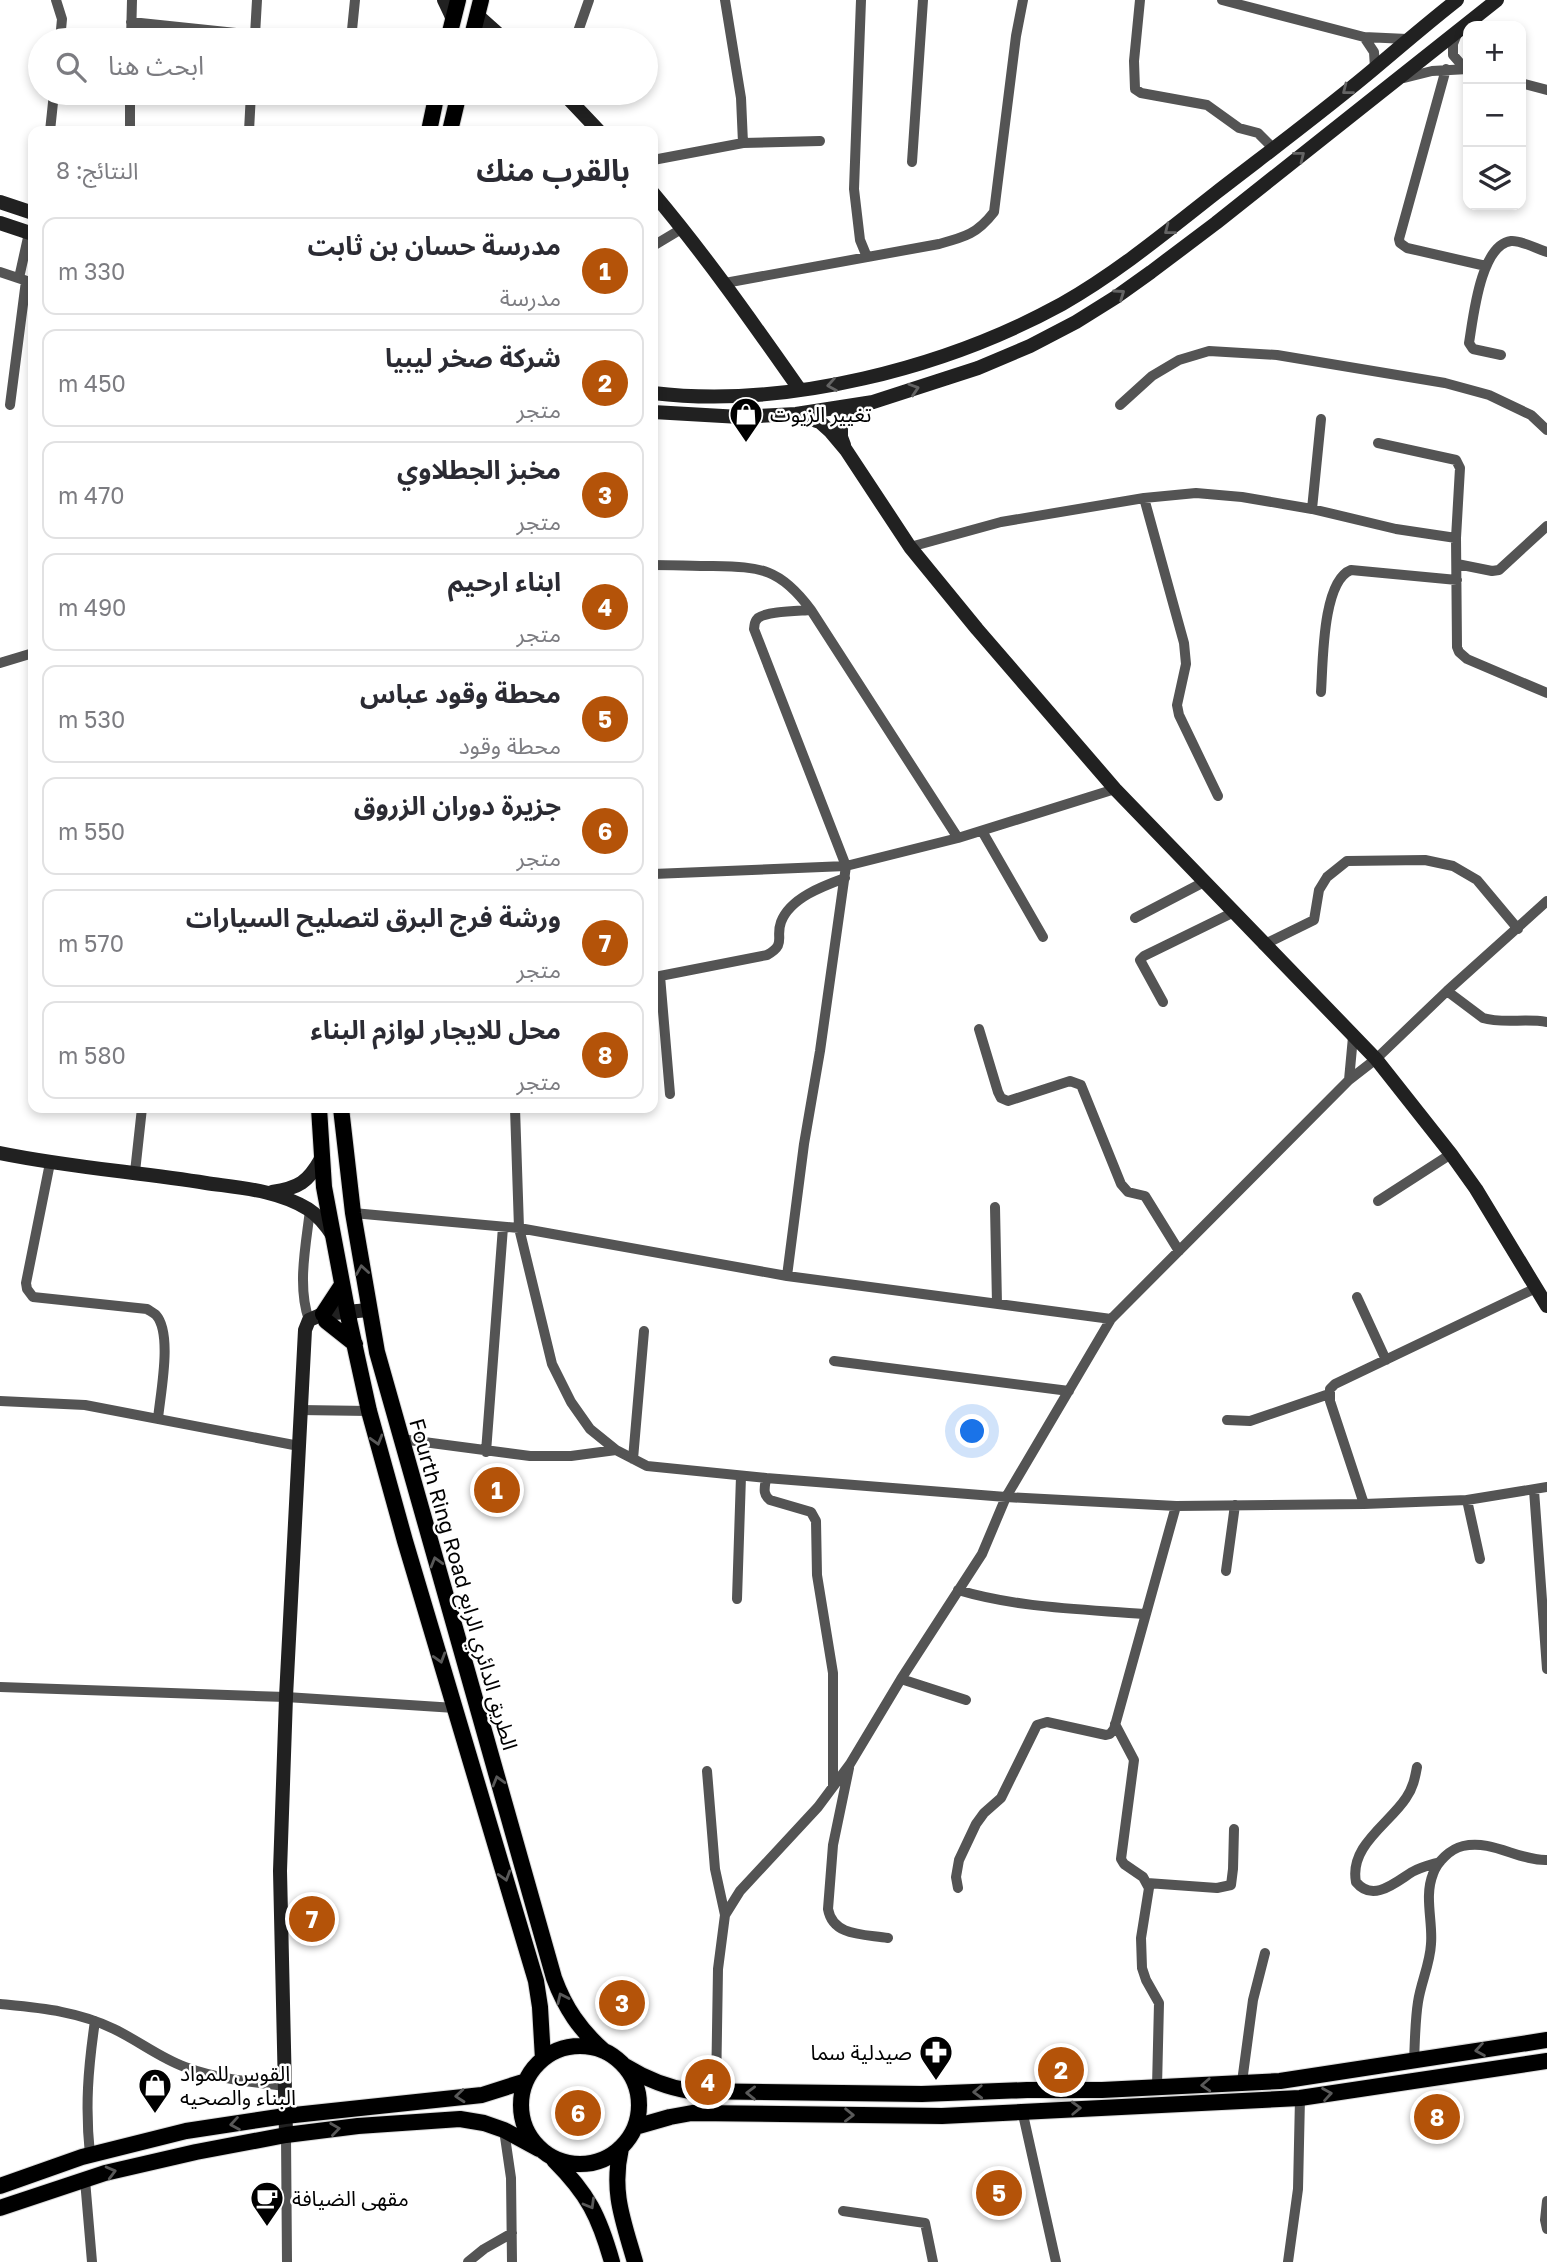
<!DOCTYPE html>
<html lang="ar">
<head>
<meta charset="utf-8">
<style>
  body { margin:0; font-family:"Golos Text","Noto Sans Arabic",sans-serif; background:#f7f7f7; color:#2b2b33; direction:rtl }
  .controls { position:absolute; right:21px; top:21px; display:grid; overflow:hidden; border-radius:14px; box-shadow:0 4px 10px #0003 }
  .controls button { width:63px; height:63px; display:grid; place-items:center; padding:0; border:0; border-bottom:2px solid #e1e1e2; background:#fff; color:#2b2b33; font:35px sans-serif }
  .you { position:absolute; left:973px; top:1432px; width:24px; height:24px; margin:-18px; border:5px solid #fff; border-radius:50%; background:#1a73e8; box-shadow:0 0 0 10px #1a73e833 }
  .badge { display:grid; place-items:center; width:46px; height:46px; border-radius:50%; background:#b45309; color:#fff; font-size:23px; font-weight:700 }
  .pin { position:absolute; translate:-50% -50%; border:4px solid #fff; box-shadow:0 2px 7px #0006 }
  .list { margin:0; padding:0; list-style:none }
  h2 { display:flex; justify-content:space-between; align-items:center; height:91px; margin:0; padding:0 28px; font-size:30px }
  h2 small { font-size:23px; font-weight:400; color:#7c7c81 }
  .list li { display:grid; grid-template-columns:46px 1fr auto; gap:21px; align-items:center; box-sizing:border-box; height:98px; margin:0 14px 14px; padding:0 14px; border:2px solid #e1e1e2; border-radius:14px }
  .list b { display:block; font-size:26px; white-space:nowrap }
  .list p { margin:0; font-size:23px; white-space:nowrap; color:#7c7c81 }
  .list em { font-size:23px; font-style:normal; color:#7c7c81 }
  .icon { flex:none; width:38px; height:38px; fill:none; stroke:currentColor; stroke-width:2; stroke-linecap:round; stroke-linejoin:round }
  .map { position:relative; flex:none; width:1547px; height:2262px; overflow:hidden; direction:ltr }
  .search { position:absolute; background:#fff; box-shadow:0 4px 10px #0003; left:28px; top:28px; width:630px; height:77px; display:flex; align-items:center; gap:18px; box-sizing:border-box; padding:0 24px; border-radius:38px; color:#7c7c81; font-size:26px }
  .panel { position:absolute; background:#fff; box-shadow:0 4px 10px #0003; left:28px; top:126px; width:630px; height:987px; border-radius:14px; direction:rtl }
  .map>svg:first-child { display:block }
</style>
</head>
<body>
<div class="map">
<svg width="1547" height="2262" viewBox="0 0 1547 2262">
  <rect width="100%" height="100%" fill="#fff"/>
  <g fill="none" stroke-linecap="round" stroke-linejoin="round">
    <defs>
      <path id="primary" d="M448,40L458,0
        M471,40L481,0
        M429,131L437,93
        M450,131L459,93
        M319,1108L324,1187L349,1320L369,1411L405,1541L536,1981L540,2007L543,2059
        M341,1108L353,1213L377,1352L554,1978C565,2008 580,2030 604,2051
        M323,1314L342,1285
        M326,1321L355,1344
        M521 2105a59 59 0 1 1 118 0a59 59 0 1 1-118 0Z
        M625,2066C646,2079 665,2087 690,2091L922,2094L1027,2090H1102L1280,2081L1547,2040
        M635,2127L670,2117L692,2113L942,2116L1300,2098L1547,2061
        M621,2148C611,2192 623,2220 635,2262
        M554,2160C588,2194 599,2216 612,2262
        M0,2186L82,2157L186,2131L285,2116L482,2095L526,2081
        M0,2208L105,2173L196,2152L286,2135L358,2126L460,2119L484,2123L504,2130L539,2149"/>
    </defs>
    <use href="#primary" stroke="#dbdbdb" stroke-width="18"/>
    <path stroke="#545454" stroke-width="10" d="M56,0L62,19L60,40
      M725,0L741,98L743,143
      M861,0L854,189L860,240L867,257
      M1140,0L1134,61L1135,89L1141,93L1207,105L1239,128L1258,133L1273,148
      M1222,0L1364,37L1407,39
      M131,22L255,35L257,0
      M1457,34L1453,44V55L1460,63L1468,67
      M1364,37L1374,52L1375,68
      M131,40L132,0
      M351,40L355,0
      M575,40L589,0
      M1446,69L1399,239L1400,243L1407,248L1486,266
      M1404,78L1432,71L1468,69
      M1521,83L1547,90
      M50,131L54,93
      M130,131V93
      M249,131L251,93
      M653,160L743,143L820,141
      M912,162L923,0
      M653,246L683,228
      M0,272L33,283
      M19,278L29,233
      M725,283L939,244C965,237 977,234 994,212L1016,36L1023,0
      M1501,355L1473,349L1469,343C1473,320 1480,245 1511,241C1521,240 1537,249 1547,252
      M10,405L26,281
      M1120,405L1152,376L1179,360L1209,351L1277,355L1445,383L1489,395L1531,415L1547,430
      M1378,443L1456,460L1460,468L1456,538L1457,647L1459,652L1467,659L1547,693
      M1144,498L1184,643L1186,664L1177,705L1179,715L1218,796
      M1312,509L1321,419
      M910,547L1001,522L1144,498L1196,493L1242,497L1312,509L1396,529L1456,538
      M1457,564L1492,571L1499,570L1547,526
      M653,565C673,565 693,566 713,566C761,567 780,568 811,610L958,838
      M0,663L33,653
      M1321,692C1323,664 1322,581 1351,570L1457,580
      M982,831L1043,937
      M653,874L846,866L958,838L1115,789
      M1135,918L1204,882
      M1263,945L1314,920L1319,890L1327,877L1347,861L1425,860L1453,866L1477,880L1518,929
      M660,976L670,1094
      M653,980L660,976L767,955C787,944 775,938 781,922C790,898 823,886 845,878
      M1447,991L1483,1018C1502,1024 1526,1018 1547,1022
      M1163,1002L1140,960L1144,956L1232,913
      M979,1029L998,1092L1001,1098L1008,1101L1070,1081L1081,1085L1121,1184L1128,1192L1145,1196L1179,1251
      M1349,1080L1353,1037
      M515,1108L519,1228L552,1364L571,1402L590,1429L616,1450L647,1466L766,1478L1006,1497L1176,1506L1364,1504L1467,1500L1547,1487
      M50,1163L26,1283L27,1289L33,1297L147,1309C150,1311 154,1313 156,1315C173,1334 160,1395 158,1419
      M135,1172L142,1108
      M1378,1201L1451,1154
      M995,1207L997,1304
      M353,1213L519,1228L787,1276L1111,1319L1349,1080L1376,1059L1447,991L1547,901
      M787,1276L804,1144L820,1051L846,866L754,629C755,623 754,622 758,618C767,611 799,611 811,610
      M1357,1297L1386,1360
      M309,1320C297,1286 306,1245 310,1210
      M834,1361L1069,1391
      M0,1401L85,1405L299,1446
      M300,1410L369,1411
      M1227,1420L1250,1421L1329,1394
      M401,1439L530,1456H571L616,1450
      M486,1452L503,1227
      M633,1459L644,1331
      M766,1478C765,1487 762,1494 770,1500L811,1512L816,1521L817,1575L833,1673V1787
      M1534,1490L1547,1669
      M1467,1500L1480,1559
      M1364,1504L1330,1401V1389L1335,1384L1536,1288
      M1226,1571L1235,1505
      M958,1590C1018,1608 1082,1609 1144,1614
      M737,1599L741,1476
      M901,1679L966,1700
      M0,1687L286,1697L455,1708
      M1115,1724L1134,1760L1121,1859L1124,1864L1143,1877L1149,1888L1141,1938L1142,1968L1146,1980L1159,2003L1157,2087
      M1417,1767C1415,1778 1413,1788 1406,1798C1389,1824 1349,1846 1356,1882C1373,1903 1396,1882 1412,1872C1421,1867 1430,1865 1440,1862
      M849,1768L833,1845L828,1909C833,1937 865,1934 888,1938
      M707,1771L715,1869L725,1915
      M1147,1883L1217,1888L1231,1885L1233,1869L1234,1829
      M958,1888L956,1877L959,1860L976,1824L984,1813L1001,1798L1037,1725L1047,1722L1106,1735L1110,1734L1114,1729L1176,1506
      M0,2004C40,2008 78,2011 114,2029C139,2041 160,2058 185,2067C217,2079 251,2082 285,2086
      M1414,2061C1415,2041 1415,2021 1418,2002C1421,1982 1430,1964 1431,1944C1433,1922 1424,1896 1433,1874C1437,1862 1450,1849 1463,1846C1492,1839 1519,1861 1547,1860
      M1242,2082L1253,2000L1265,1953
      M716,2092L718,1969L725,1915L740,1891L818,1807L850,1764L901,1679L982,1554L1006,1497L1111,1319
      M1022,2110L1056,2262
      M504,2130L511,2178L512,2262
      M286,2135L287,2262
      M90,2155C85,2107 88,2069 95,2021
      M85,2180L92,2262
      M1547,2201L1545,2220L1547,2229
      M843,2211L925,2223L933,2262
      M468,2262L484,2249L512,2233
      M1288,2262L1298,2189L1300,2098"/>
    <path stroke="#212121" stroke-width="14" d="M444,0L453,19
      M477,15L505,40
      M563,93L599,131
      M653,193C706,256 753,323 800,390
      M0,202L33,213
      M0,223L33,234
      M653,393C786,409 945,368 1062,304C1118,272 1166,232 1217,192C1270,151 1324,111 1375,68C1402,45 1429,22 1457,0
      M653,412L740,417L796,414L873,402L978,368L1030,346L1076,322L1116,297L1151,272L1216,223L1497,0
      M796,414L820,422L830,431L846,450L910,547L977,629L1115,789L1376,1059L1451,1154L1476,1189L1547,1306
      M844,445L841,437V422L851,411L862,407
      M0,1153C68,1167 137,1172 206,1183C241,1188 277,1190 308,1209C319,1216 326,1225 333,1236
      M272,1192C299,1188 308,1182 321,1159
      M286,2135L280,1871L286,1697L305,1330L309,1320L323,1314L369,1310"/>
    <use href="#primary" stroke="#000" stroke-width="16"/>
  </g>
  <defs><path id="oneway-chevron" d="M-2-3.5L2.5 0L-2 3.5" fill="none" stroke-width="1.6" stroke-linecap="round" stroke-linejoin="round" transform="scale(1.75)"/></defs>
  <g stroke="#646464">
    <use href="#oneway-chevron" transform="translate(1347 90) rotate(142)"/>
    <use href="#oneway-chevron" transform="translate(1300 156) rotate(-38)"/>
    <use href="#oneway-chevron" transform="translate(1169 230) rotate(142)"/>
    <use href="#oneway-chevron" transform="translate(1120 294) rotate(-35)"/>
    <use href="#oneway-chevron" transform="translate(832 385) rotate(170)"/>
    <use href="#oneway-chevron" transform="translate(914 389) rotate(-18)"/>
  </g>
  <g stroke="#595959">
    <use href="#oneway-chevron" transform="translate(362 1270) rotate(-99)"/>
    <use href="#oneway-chevron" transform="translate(377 1440) rotate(74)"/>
    <use href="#oneway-chevron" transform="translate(436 1562) rotate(-106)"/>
    <use href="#oneway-chevron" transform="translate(440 1658) rotate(73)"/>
    <use href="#oneway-chevron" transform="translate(498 1781) rotate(-106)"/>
    <use href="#oneway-chevron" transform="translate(505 1876) rotate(73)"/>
    <use href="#oneway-chevron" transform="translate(562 1998) rotate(-115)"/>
    <use href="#oneway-chevron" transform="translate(1480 2050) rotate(171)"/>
    <use href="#oneway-chevron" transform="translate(1206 2085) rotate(177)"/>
    <use href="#oneway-chevron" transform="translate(978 2092) rotate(178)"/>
    <use href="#oneway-chevron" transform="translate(751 2093) rotate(-179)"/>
    <use href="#oneway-chevron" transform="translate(1327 2094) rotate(-9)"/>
    <use href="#oneway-chevron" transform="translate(460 2096) rotate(175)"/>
    <use href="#oneway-chevron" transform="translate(1076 2108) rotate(-2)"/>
    <use href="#oneway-chevron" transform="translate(849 2115) rotate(1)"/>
    <use href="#oneway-chevron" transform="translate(235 2124) rotate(171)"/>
    <use href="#oneway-chevron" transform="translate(335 2129) rotate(-8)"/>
    <use href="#oneway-chevron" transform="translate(111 2172) rotate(-15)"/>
    <use href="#oneway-chevron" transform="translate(590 2204) rotate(60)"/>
  </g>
  <defs>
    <symbol id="shop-pin" viewBox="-11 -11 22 30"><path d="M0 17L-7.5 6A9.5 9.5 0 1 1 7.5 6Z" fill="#000" stroke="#fff"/><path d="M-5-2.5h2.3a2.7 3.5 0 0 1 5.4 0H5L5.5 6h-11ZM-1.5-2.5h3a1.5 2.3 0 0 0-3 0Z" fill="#fff"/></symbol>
    <symbol id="pharmacy-pin" viewBox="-11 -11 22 30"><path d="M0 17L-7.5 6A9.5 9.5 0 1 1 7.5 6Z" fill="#000" stroke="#fff"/><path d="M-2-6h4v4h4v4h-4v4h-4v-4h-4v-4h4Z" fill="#fff"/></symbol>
    <symbol id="cafe-pin" viewBox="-11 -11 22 30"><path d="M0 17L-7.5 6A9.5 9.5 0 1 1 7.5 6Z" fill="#000" stroke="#fff"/><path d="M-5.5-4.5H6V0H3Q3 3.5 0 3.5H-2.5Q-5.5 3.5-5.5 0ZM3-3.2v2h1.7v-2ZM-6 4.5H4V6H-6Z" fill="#fff"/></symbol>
  </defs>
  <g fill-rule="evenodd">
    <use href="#shop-pin" x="727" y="395" width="38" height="52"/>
    <use href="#pharmacy-pin" x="917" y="2033" width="38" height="52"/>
    <use href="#shop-pin" x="136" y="2066" width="38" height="52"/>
    <use href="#cafe-pin" x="248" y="2179" width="38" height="52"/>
  </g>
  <g text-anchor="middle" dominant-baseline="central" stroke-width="5" stroke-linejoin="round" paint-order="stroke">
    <g font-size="21" fill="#000" stroke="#fff" text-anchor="start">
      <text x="770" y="414">تغيير الزيوت</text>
      <text x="912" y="2052" text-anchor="end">صيدلية سما</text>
      <text x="180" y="2073">القوس للمواد<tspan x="180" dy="24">البناء والصحيه</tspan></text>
      <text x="292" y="2198">مقهى الضيافة</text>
    </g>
    <g font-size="21" fill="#000" stroke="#fff">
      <text transform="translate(464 1584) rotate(74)">Fourth Ring Road الطريق الدائري الرابع</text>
    </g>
  </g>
</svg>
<div class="controls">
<button>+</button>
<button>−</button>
<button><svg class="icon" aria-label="layers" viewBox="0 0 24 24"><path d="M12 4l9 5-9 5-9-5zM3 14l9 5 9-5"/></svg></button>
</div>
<div class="you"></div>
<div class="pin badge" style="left:497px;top:1490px">1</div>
<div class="pin badge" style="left:1061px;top:2070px">2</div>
<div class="pin badge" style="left:622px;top:2003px">3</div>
<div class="pin badge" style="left:708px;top:2082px">4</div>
<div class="pin badge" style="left:999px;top:2193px">5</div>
<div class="pin badge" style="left:578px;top:2113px">6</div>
<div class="pin badge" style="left:312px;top:1919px">7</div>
<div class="pin badge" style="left:1437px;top:2117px">8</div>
<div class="search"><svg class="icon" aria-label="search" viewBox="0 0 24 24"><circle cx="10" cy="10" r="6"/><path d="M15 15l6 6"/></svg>ابحث هنا</div>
<section class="panel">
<h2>بالقرب منك<small>النتائج: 8</small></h2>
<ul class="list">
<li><span class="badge">1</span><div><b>مدرسة حسان بن ثابت</b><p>مدرسة</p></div><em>330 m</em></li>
<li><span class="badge">2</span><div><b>شركة صخر ليبيا</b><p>متجر</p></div><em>450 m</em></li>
<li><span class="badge">3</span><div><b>مخبز الجطلاوي</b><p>متجر</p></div><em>470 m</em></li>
<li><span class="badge">4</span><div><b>ابناء ارحيم</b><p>متجر</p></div><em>490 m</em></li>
<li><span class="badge">5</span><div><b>محطة وقود عباس</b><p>محطة وقود</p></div><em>530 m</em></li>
<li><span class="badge">6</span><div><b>جزيرة دوران الزروق</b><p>متجر</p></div><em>550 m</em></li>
<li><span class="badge">7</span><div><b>ورشة فرج البرق لتصليح السيارات</b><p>متجر</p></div><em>570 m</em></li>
<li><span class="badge">8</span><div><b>محل للايجار لوازم البناء</b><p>متجر</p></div><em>580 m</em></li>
</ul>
</section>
</div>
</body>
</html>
